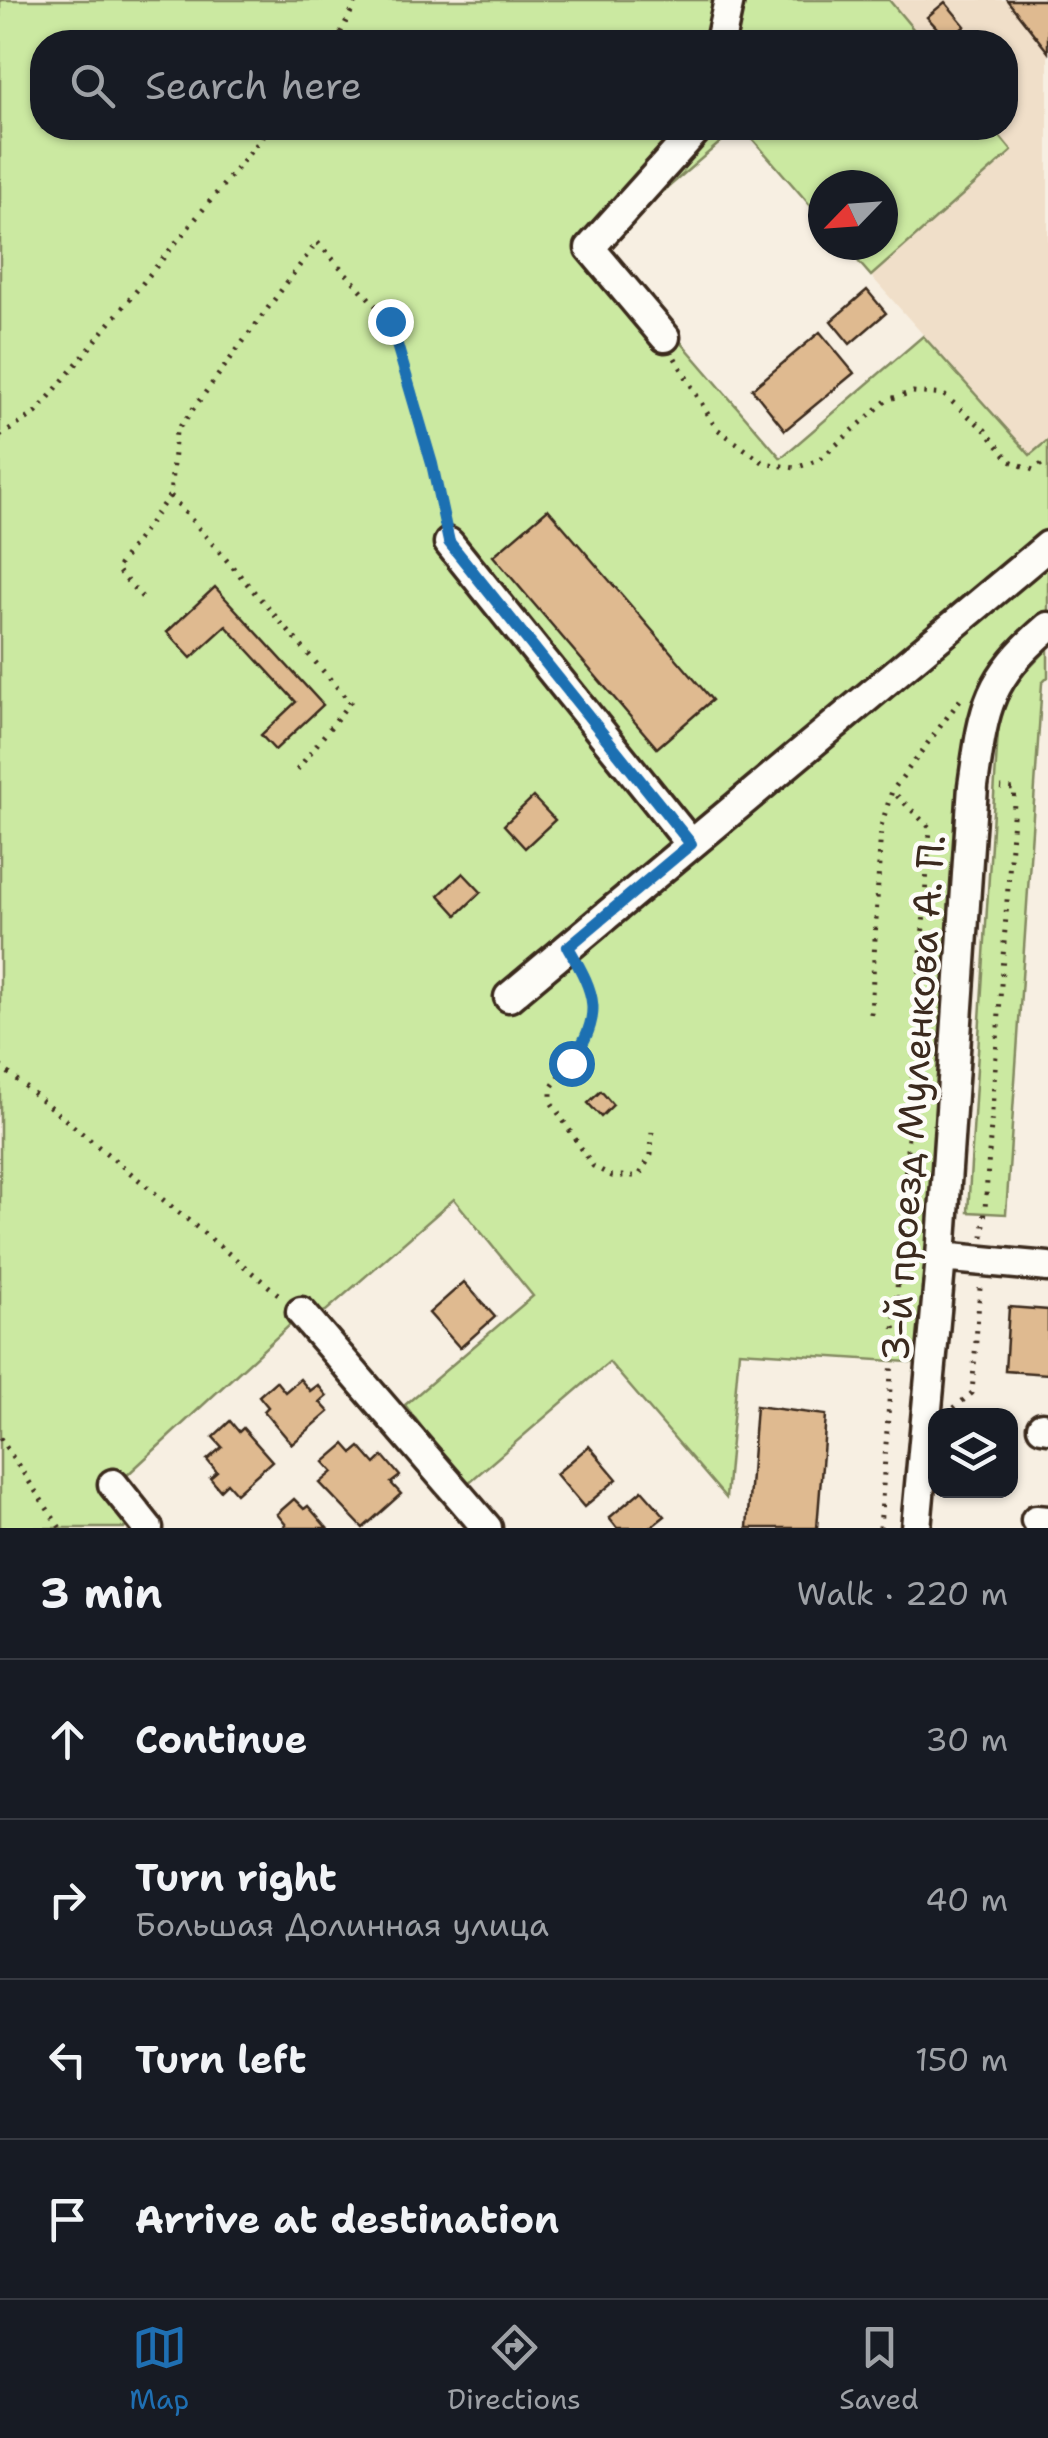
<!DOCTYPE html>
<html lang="en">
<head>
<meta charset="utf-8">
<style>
  body { margin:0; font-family:"Shantell Sans",sans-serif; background:#20242c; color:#f1f3f6 }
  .controls { position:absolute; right:30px; bottom:30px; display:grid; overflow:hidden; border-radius:20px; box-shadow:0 2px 8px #0004 }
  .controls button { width:90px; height:90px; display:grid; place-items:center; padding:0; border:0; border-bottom:2px solid #363941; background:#171b24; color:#f1f3f6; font:50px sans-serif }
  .compass { position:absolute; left:808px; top:170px; width:90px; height:90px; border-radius:50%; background:#171b24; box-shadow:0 2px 8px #0004; rotate:245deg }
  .stop { position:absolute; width:30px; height:30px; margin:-22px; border:8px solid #1f6fb2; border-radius:50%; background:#fff }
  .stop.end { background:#1f6fb2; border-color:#fff; box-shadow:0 2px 10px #0008 }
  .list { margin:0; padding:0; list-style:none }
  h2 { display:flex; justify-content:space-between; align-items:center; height:130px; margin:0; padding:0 40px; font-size:42px }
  h2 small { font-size:32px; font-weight:400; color:#9ea1a6 }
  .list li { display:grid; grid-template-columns:65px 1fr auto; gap:30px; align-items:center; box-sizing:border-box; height:160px; padding:0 40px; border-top:2px solid #363941 }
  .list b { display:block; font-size:38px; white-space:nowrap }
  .list p { margin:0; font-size:32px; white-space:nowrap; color:#9ea1a6 }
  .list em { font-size:32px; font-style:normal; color:#9ea1a6 }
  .icon { flex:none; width:55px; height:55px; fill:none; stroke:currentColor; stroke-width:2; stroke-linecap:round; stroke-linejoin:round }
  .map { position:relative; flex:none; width:1048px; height:1528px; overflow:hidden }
  .search { position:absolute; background:#171b24; box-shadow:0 2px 8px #0004; left:30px; right:30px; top:30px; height:110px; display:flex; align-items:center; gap:25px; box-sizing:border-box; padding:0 35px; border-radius:40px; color:#9ea1a6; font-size:38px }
  .sheet { height:770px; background:#171b24 }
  nav { display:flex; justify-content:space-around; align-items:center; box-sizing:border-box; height:140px; border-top:2px solid #363941; background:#171b24; font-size:28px; color:#9ea1a6 }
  nav a { display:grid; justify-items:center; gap:5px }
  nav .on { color:#1f6fb2 }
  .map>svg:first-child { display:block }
</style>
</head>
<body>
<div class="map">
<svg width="1048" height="1528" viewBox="0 0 1048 1528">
  <rect width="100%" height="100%" fill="#f7efe2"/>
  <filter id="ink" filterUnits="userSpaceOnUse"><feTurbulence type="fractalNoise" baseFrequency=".01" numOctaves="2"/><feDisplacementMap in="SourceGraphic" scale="20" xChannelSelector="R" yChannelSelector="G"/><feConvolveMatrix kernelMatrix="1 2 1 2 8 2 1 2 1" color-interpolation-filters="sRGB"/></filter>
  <g filter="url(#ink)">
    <path fill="#f0dfc9" d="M889,0H1048V440L1030,455L871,276L1012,151L993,128H1006V42H924Z"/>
    <path fill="#cbe9a1" stroke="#838a60" stroke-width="2.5" d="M0,0H889L924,42H42V128H737L599,247L781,458L923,336L1030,455L1048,440V616L991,671L923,1363L739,1351L726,1498L609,1362L466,1485L405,1405L533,1296L454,1199L326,1311L293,1322L123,1479L161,1528H0Z
      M743,128H993L1012,151L871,276L844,245H883V185H823V220Z
      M1048,649V677L1042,683L1006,1214L968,1212L999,716L1011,687Z"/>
    <path fill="#dfba90" stroke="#3b2a1e" stroke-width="2.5" d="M1007,0H1048V52Z
      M945,2L965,26L948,40L927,17Z
      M867,290L886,313L850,344L831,321Z
      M820,332L854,373L785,430L752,389Z
      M548,509L712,700L657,748L493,556Z
      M215,587L323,705L275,750L261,735L296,702L226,626L191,658L167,632Z
      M533,797L555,820L525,848L504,825Z
      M463,873L481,892L457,915L439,895Z
      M601,1091L613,1105L601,1117L588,1103Z
      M464,1282L495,1317L460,1348L429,1313Z
      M1009,1307L1048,1310V1374L1005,1371Z
      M300,1379L310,1391L318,1385L327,1396L320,1402L329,1412L292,1444L264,1411L268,1407L259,1396L276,1381L285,1392Z
      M756,1406L826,1415L817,1528H747Z
      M230,1421L239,1432L243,1428L272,1461L236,1493L227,1483L220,1490L210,1478L217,1472L207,1460L222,1447L213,1437Z
      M345,1444L353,1453L360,1447L375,1464L383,1456L400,1476L391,1483L401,1494L363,1528L320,1483L333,1472L324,1462Z
      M589,1446L617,1479L584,1507L556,1474Z
      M642,1490L665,1516L650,1528H617L609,1518Z
      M294,1499L304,1509L308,1506L327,1528H282L286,1525L277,1514Z"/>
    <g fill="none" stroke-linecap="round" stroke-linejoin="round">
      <defs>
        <path id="minor" d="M720,42L729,0
          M665,337L590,248L698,128
          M449,543L691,844
          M509,997L1048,546
          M941,1257L1048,1267
          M301,1312L487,1528
          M1042,1427L1048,1428
          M113,1484L148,1528
          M1036,1520L1048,1521
          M916,1528L941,1257L973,786C984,708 986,680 1048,627"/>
      </defs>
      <use href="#minor" stroke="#3b2a1e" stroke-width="35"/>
      <path stroke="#3b2a1e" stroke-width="5" stroke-dasharray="2.5 8" stroke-linecap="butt" d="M336,42L357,0
        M675,358L716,428L764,463L795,468L819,460L887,400L913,392L944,395L985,430L1010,461L1033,470L1048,460
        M0,436L36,413L270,128
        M142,597L116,569L170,495
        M297,770L350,702L170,495L176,432L317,242L390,321L432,464L444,520
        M582,971L592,1004L591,1031L551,1088V1102L593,1166L612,1176H639L651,1155L652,1129
        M871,1014L881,826L892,791L963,696
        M0,1066L283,1298
        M983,1237L1015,789L1001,788
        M954,1408L972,1393L980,1288
        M0,1438L60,1528
        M880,1528L930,828L892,791"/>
      <use href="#minor" stroke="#fdfcf7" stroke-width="28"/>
    </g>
  </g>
  <g fill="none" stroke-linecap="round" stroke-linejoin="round" filter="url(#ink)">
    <path stroke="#1f6fb2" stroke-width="12" d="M390,321L432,464L449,542L691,844L568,947C597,997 603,1013 571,1063"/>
  </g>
  <g text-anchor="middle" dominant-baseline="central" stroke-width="9" stroke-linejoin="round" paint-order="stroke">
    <g font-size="38" fill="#3b2a1e" stroke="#fdfcf7">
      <text transform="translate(913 1098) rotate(-86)">3-й проезд Муленкова А. П.</text>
    </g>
  </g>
</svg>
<div class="controls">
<button><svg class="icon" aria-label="layers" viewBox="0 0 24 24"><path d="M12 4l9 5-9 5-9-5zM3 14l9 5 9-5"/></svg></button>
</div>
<svg class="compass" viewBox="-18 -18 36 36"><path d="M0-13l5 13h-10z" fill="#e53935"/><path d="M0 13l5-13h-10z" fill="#9ea1a6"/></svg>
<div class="stop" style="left:571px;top:1063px"></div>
<div class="stop end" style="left:390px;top:321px"></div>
<div class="search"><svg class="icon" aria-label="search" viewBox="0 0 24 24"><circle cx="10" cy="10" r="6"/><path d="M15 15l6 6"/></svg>Search here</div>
</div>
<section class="sheet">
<h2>3 min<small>Walk · 220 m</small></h2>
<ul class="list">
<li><svg class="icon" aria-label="ahead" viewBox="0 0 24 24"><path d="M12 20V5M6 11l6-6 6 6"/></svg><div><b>Continue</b></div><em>30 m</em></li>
<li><svg class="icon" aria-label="right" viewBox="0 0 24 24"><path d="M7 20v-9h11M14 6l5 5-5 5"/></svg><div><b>Turn right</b><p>Большая Долинная улица</p></div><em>40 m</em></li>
<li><svg class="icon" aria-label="left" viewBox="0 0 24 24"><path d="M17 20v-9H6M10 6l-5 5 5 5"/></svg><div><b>Turn left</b></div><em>150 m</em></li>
<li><svg class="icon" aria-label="arrive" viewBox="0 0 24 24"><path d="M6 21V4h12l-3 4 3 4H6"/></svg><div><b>Arrive at destination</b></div></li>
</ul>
</section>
<nav>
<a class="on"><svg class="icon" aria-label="map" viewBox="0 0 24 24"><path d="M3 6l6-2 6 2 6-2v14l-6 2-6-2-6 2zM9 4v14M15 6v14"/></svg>Map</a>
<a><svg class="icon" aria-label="directions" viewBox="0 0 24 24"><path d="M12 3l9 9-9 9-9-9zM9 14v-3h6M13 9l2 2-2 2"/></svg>Directions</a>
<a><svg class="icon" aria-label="saved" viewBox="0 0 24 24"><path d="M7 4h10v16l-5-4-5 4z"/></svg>Saved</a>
</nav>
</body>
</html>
